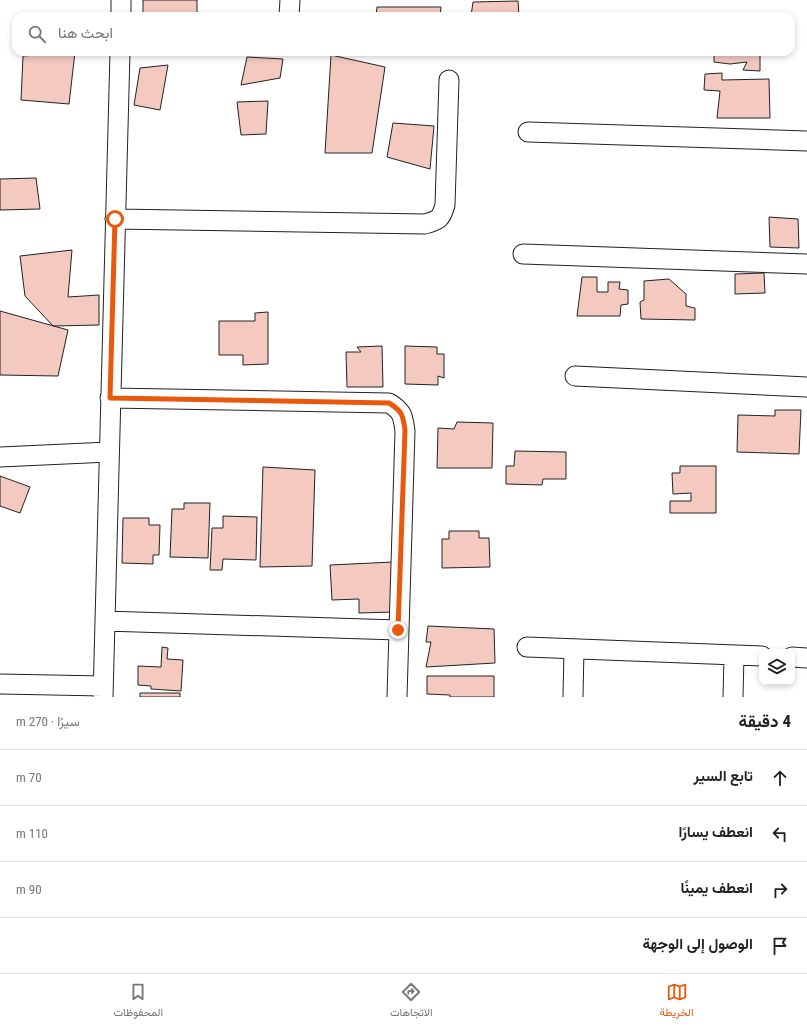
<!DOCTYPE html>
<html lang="ar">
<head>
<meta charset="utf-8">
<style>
  body { margin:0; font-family:"Roboto Condensed",Vazirmatn,sans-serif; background:#f6f6f6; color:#222; direction:rtl }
  .controls { position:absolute; right:12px; bottom:12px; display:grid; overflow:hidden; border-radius:8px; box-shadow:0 2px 6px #0003 }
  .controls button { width:36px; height:36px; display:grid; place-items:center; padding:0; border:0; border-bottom:1px solid #e0e0e0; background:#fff; color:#222; font:20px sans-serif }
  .stop { position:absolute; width:12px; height:12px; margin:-9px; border:3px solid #ea580c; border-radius:50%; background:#fff }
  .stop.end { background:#ea580c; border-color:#fff; box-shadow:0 1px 4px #0008 }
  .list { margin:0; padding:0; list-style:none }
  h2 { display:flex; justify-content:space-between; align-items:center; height:52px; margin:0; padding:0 16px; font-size:17px }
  h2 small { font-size:13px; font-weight:400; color:#767676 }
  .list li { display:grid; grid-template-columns:26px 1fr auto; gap:12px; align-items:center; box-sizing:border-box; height:56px; padding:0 16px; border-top:1px solid #e0e0e0 }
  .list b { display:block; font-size:15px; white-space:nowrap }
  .list em { font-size:13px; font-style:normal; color:#767676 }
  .icon { flex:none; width:22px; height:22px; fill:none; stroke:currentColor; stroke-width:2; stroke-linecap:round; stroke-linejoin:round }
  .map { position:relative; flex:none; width:807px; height:697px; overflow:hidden; direction:ltr }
  .search { position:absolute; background:#fff; box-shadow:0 2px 6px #0003; left:12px; right:12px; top:12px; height:44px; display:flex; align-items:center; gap:10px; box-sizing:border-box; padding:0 14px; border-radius:12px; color:#767676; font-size:15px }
  .sheet { height:276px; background:#fff }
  nav { display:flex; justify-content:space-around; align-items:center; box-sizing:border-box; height:56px; border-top:1px solid #e0e0e0; background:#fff; font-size:11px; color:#767676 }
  nav a { display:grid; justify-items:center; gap:2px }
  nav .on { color:#ea580c }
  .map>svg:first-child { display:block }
</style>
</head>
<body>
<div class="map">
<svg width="807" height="697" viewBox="0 0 807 697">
  <rect width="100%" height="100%" fill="#fff"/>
  <path fill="#f3c9c0" stroke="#222" d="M143,0H197V16H143Z
    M518,1L519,16H471L473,2Z
    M377,7H441L440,16H376Z
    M75,52L69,104L21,100L23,56Z
    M714,52H760V71L743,70L747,62L730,64L714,62Z
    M331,55L385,67L372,153H325Z
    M247,57L283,59L280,78L241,85Z
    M168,65L160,110L134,105L140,68Z
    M722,73V80L769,79L770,118H717L720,91L704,90L705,74Z
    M268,101L266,134L241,135L237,102Z
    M393,123L434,126L430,169L387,157Z
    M36,178L40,209L0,210V179Z
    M769,217L798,219L799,248L770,247Z
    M72,250L68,297L99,295V325L53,326L25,296L20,256Z
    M764,273L765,293L735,294V274Z
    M582,277H597V292H608V282H620L619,289L628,290V304L621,305L620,316H577Z
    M669,279L686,294V306L695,308V320L641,319L640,302L644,300V281Z
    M0,311L68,330L58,376L0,375Z
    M268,312V364L243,365V355H219V321H255V313Z
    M382,346L383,387H347L346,352H361L357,347Z
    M405,346L437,347V354H444V378L438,376V385L405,384Z
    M775,410H801L799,454L737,452L738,415L775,416Z
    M457,422L493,423L492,468H437L438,428L454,429Z
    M515,451L566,452V479H543L542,485L506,484V466H514Z
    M680,466H716V513H670V501H691V493L673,494L672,473H680Z
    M263,467L315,470L312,566L260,567Z
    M0,476L30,487L20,513L0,506Z
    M184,503H210L208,558L170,557L172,509H184Z
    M223,516L257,517L256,560L223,559L222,570H210L212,528H223Z
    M123,518H149V525H160L159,555H153V564L122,563Z
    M449,531H479V538H489L490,567L442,568V539H449Z
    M393,562L394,612L359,613V599L332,600L330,565Z
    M428,626L494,629L495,663L426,667L431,642H426Z
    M162,647L168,648L167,659L183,660L181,691L151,689V686L138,685V666L161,667Z
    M427,676H494V697H450V695L427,694Z
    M140,693H180V697H140Z"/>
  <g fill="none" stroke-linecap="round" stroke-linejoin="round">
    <defs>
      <path id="minor" d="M121,16V0
        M289,16L290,0
        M528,132L807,141
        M115,219L425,224C439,220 441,219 445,205L449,80
        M523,254L807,264
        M575,376L807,387
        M110,398L389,403C402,411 403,415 405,431L397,697
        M0,457L109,452
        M105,621L398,630
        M527,647L762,656
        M792,657L807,658
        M0,684L103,686
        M103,697L120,52
        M573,697L574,649
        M733,697L734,655"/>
    </defs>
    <use href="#minor" stroke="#222" stroke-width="21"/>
    <use href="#minor" stroke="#fff" stroke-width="19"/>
  </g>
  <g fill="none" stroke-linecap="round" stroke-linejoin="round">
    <path stroke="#ea580c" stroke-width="5" d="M115,219L110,398L389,403C402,411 403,415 405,430L398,630"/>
  </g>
</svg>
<div class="controls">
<button><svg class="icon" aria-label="layers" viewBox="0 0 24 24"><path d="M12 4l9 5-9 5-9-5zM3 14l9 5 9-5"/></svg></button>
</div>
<div class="stop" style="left:115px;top:219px"></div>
<div class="stop end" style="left:398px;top:630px"></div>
<div class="search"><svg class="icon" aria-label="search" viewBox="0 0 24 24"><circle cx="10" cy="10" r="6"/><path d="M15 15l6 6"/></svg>ابحث هنا</div>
</div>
<section class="sheet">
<h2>4 دقيقة<small>سيرًا · 270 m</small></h2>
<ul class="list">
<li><svg class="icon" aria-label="ahead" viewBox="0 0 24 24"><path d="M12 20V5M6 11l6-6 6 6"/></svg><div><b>تابع السير</b></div><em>70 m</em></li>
<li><svg class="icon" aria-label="left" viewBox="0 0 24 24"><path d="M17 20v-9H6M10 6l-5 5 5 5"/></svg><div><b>انعطف يسارًا</b></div><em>110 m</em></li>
<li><svg class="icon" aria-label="right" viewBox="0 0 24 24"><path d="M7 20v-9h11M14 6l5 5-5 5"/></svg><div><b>انعطف يمينًا</b></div><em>90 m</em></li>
<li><svg class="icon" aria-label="arrive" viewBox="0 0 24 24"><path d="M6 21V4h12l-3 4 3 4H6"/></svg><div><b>الوصول إلى الوجهة</b></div></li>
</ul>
</section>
<nav>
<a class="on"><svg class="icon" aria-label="map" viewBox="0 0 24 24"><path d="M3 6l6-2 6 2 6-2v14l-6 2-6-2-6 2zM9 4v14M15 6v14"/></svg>الخريطة</a>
<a><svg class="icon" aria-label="directions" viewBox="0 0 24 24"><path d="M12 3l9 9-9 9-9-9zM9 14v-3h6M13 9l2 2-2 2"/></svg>الاتجاهات</a>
<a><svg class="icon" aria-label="saved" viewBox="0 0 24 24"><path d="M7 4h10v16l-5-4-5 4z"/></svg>المحفوظات</a>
</nav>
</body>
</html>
